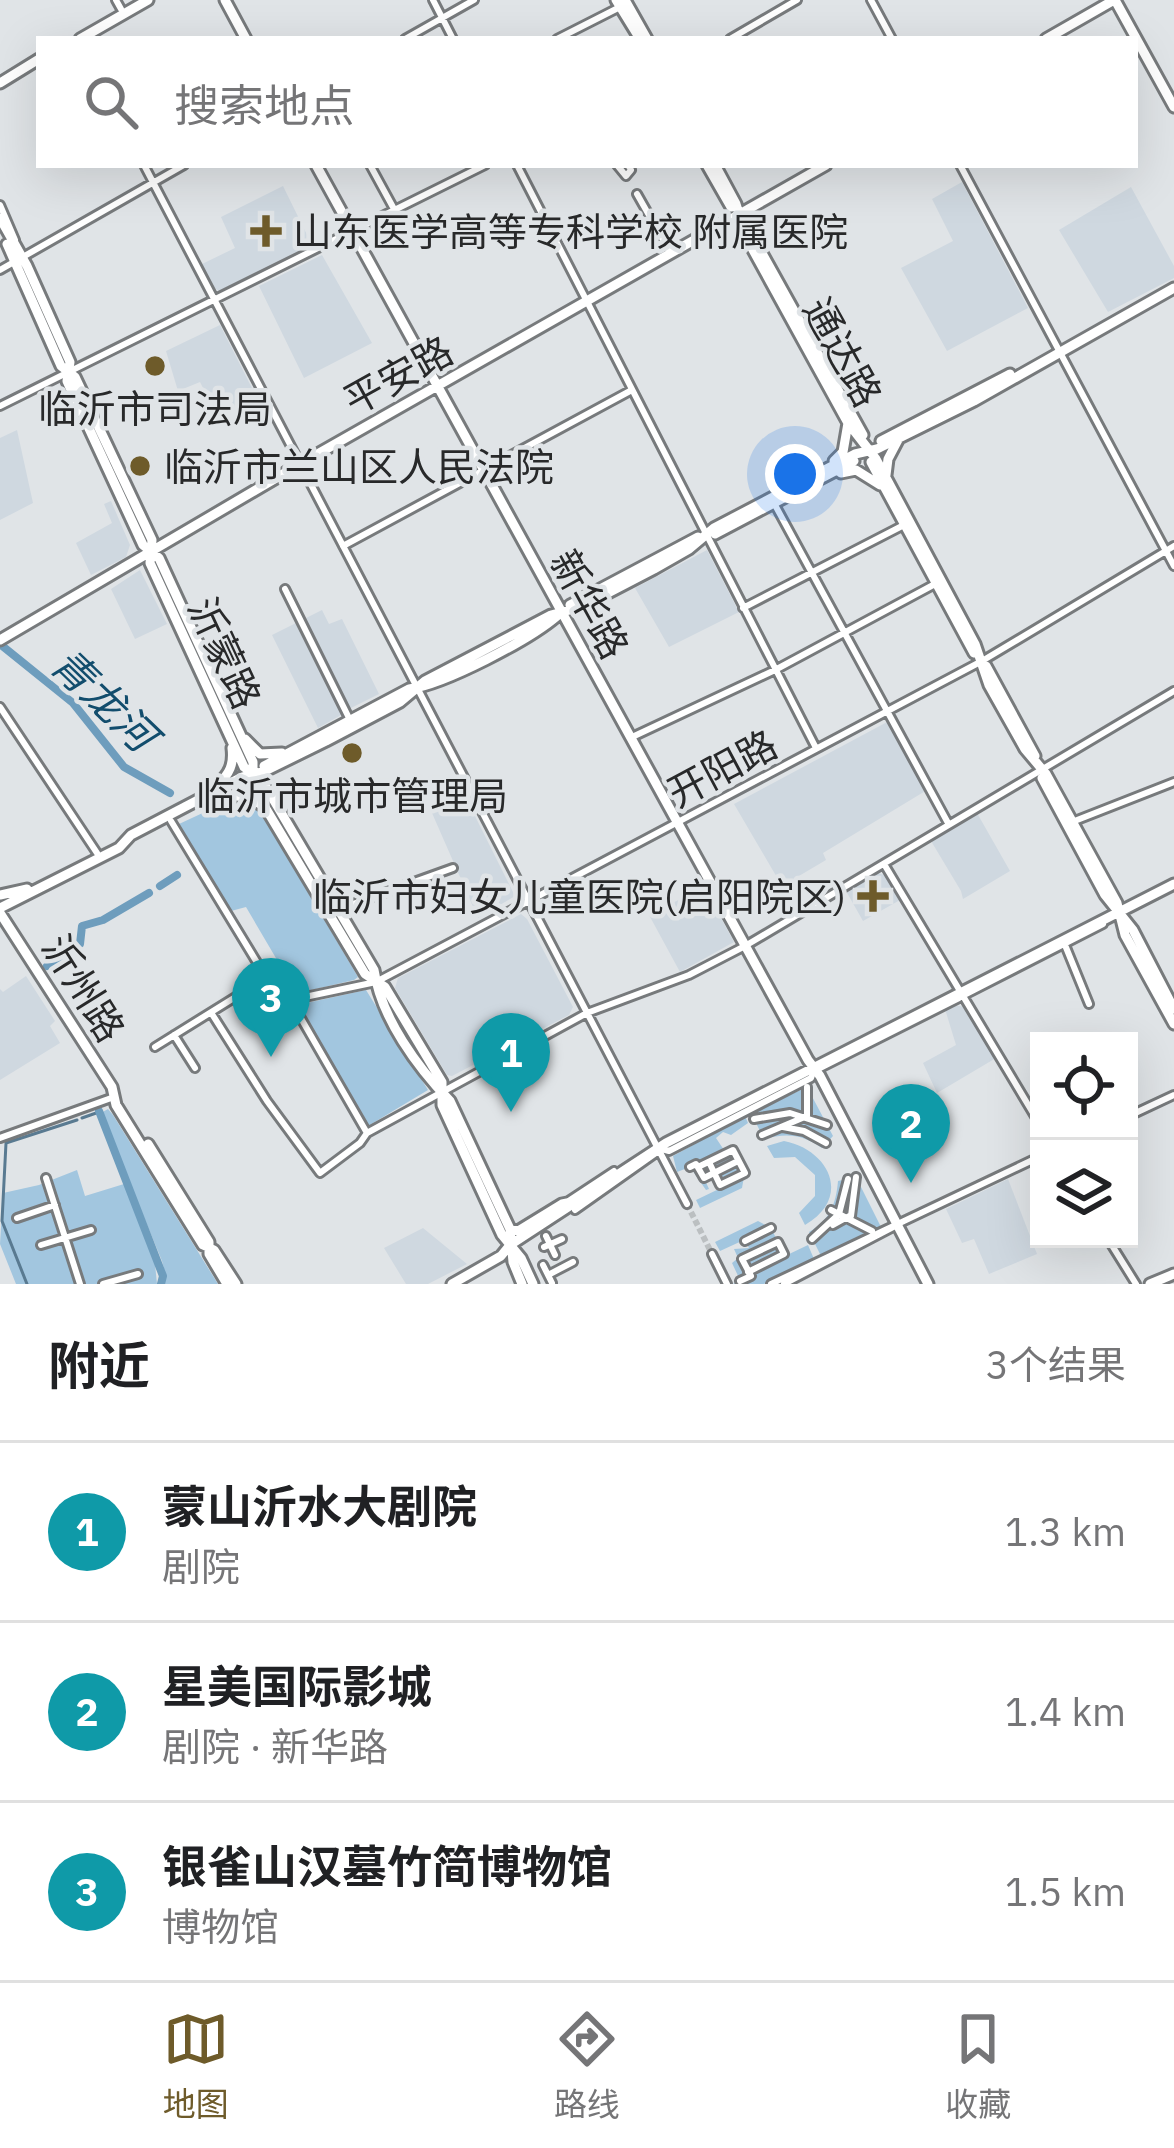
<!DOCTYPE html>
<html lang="zh">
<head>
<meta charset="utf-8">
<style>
  body { margin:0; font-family:"IBM Plex Sans","Noto Sans SC",sans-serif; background:#f6f6f6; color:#202124 }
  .controls { position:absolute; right:36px; bottom:36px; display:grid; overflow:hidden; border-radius:0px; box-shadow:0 12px 48px #0002 }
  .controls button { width:108px; height:108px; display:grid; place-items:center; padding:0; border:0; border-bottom:3px solid #e0e0e0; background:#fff; color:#202124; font:60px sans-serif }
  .you { position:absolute; left:795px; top:474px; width:42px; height:42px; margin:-30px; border:9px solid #fff; border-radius:50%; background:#1a73e8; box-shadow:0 0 0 18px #1a73e833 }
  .badge { display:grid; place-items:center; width:78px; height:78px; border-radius:50%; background:#6e5b2a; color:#fff; font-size:39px; font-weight:700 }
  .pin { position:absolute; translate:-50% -99px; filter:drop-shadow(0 3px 6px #0008) }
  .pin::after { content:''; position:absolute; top:63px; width:42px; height:36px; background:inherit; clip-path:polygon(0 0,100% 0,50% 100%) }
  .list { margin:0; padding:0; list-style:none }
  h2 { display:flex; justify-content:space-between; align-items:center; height:156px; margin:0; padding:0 48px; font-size:51px }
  h2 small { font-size:39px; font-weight:400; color:#757577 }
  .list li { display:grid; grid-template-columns:78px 1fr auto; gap:36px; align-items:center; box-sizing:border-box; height:180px; padding:0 48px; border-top:3px solid #e0e0e0 }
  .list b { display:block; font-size:45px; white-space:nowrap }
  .list p { margin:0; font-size:39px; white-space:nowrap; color:#757577 }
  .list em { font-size:39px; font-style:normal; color:#757577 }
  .icon { flex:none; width:66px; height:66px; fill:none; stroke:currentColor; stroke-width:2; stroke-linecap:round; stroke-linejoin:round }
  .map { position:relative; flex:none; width:1174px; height:1284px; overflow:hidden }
  .search { position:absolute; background:#fff; box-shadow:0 12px 48px #0002; left:36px; right:36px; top:36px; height:132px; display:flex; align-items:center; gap:30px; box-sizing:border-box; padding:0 42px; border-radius:0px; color:#757577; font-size:45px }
  .sheet { height:696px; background:#fff }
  nav { display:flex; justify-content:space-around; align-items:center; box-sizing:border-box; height:168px; border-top:3px solid #e0e0e0; background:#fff; font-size:33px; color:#757577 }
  nav a { display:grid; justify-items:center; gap:6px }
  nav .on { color:#6e5b2a }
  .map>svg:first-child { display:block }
</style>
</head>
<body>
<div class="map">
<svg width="1174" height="1284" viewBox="0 0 1174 1284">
  <rect width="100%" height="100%" fill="#e0e4e7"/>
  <path fill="#cfd8e0" d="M962,182L1028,308L947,351L901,268L953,241L932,199Z
    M283,186L312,245L219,291L214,288L202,264L235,248L221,217Z
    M1131,187L1174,266V278L1108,312L1059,230Z
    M322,255L372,343L304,378L259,286Z
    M220,325L259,402L218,418L200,382L178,391L166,351Z
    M17,430L33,503L0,520V438Z
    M111,501L130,545L126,557L91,575L76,543L112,523L104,504Z
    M707,550L739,612L669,647L635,588Z
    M140,570L167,624L135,639L111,589Z
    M322,610L329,624L342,619L379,694L349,709L336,684L330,686L343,714L318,728L272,635Z
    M889,721L927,790L823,853L826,860L782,886L734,804Z
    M465,796L515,896L478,918L432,813Z
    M977,813L1010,871L963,899L961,891L931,841Z
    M877,873L885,875L900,900L863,921L846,891Z
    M704,887L734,942L680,972L649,915Z
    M521,914L527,919L573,1007L569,1015L452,1076L447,1075L395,988L398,978Z
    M26,976L55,1021L50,1026L60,1043L0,1080V989L3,992Z
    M954,1005L965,1007L996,1058L937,1093L923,1063L956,1045L945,1009Z
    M1008,1179L1037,1254L989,1274L974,1239L962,1243L946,1209Z
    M423,1228L467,1264L428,1284H406L384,1248Z"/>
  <path fill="#a2c6df" d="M235,798L249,803L262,814L358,977L354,980L286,996L281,987L290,982L246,907L231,911L179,824Z
    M366,990L428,1090L368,1126L301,1016L302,1004Z
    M807,1087L833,1136L822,1148C802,1134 786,1133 764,1139L751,1113Z
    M108,1109L113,1115L218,1284H164L166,1276L162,1261L101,1113Z
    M745,1116L748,1123L731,1135L723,1132L716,1138L726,1153L733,1150L745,1171L742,1188L700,1208L696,1200L721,1188L715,1174L704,1178L709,1189L706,1190L690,1167L677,1172L673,1156Z
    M784,1141C830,1150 852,1198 805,1225L799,1213L815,1196V1175L795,1157L774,1158L767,1146Z
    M77,1170L85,1196L124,1184L155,1264L157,1284H16L0,1244L3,1193L39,1185Z
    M856,1177L881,1227L821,1256L809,1232C830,1220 836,1204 838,1181Z
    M758,1221L771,1228L785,1256L808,1245L814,1259L764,1284H733L740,1280L732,1263L738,1258L734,1249L749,1248L744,1240L720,1251L715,1242Z"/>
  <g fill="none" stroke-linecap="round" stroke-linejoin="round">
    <path stroke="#597a91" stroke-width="3" d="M82,1118L99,1112
      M27,1284L2,1221L6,1143L77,1120"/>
    <path stroke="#6e9dbd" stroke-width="8" d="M0,644L73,703L124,767L170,793
      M160,886L177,875
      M47,966L80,944L82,926L103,920L149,893
      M99,1111L163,1276L161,1284"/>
    <path stroke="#bbbfc1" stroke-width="6" stroke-dasharray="6 3" stroke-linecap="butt" d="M687,1204L712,1254"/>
    <defs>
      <path id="minor" d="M116,0L121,9
        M433,0L453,39
        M871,0L892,39
        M405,39L474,0
        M557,39L620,7
        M730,39L797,0
        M144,165L687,1204
        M370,165L394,209
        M517,165L816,748
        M617,165L626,176L631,170L628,165
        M960,165L1174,566
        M637,194L671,254
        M0,205L15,240
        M0,270L184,165
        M0,406L485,165
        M775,505L948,823
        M343,546L630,391
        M285,589L350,720
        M743,608L902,526
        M0,707L97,853
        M630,738L775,670L935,584
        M171,821L281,1002L376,982L982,661L1174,546
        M1072,822L1174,782
        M884,864L1039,1123
        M339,909L453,868
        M1065,945L1089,1004
        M966,994L1103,924
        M291,1001L367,1133
        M212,1014L267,1101L320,1173L360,1143L367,1133L587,1013L689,975L745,946L1174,691
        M174,1035L195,1068
        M155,1047L266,978
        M816,1070L959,998
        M1129,1116L1174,1095
        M754,1119L790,1113L827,1125
        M783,1127L804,1131L826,1143
        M762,1135L807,1116V1087
        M0,1138L114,1097
        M662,1149L669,1151L811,1078L814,1070
        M690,1167L696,1164L704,1178L738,1161
        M698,1167L733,1150L745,1173L720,1185L709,1162
        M46,1178L80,1284
        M570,1200L614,1171
        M575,1210L660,1150
        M831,1210L872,1231
        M851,1216L856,1177
        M17,1218L55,1205
        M833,1225L851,1215
        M546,1236L555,1255
        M812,1239L839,1214L848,1179
        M1108,1239L1136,1284
        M745,1241L771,1228
        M41,1245L91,1230
        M544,1247L562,1239
        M712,1254L727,1284
        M543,1265L552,1283
        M548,1275L573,1262
        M740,1281L751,1276L742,1259L778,1242L784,1254L748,1272
        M103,1284L138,1274
        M771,1284L1039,1157
        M784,1284L895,1226"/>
      <path id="major" d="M225,0L246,39
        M616,0L640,39
        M625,0L647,39
        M1115,0L1174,107
        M80,39L148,0
        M1046,39L1114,0
        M0,83L39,59
        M316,165L808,1060L820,1076L928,1284
        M707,165L731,207
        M715,165L736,204L747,239L848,423L876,459L975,644L989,685L1025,749L1046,774L1117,903L1125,935L1174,1024
        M0,218L27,266L70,362L67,381L143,545L159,558L253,762V787L365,974L385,987L442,1082V1105L502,1235L521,1258L533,1284
        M743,219L863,435
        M7,244L61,366L75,377L152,540L150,563L244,767L263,782L374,970C381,1018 418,1068 450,1101L510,1229L513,1262L522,1284
        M881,441L1010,374
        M834,461L843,452L848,423
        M871,462L974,653
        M841,473L856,470L880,485
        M886,475L888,459L898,440
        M715,534L854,461
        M570,605L698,537
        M0,640L300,464L826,165
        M986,666L1035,756
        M245,739L260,754L282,753
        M264,766L409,689C445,684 529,640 557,616
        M1042,778L1105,895L1133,930L1174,1009
        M217,785C230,774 234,764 232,748
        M207,802C231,795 242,792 263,806
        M0,895L27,889
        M0,908L119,848L131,835L242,777L265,771L326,741L400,702L425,681L551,615L581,607L654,569L689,549L714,528L855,454L877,449L974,401L1174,288
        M0,913L112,1087L116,1105L203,1245L214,1250L236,1284
        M148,1144L209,1242V1254L227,1284
        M510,1229L518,1231L562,1204L572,1202
        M452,1284L501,1256L510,1245L666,1143L1174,884
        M1150,1284L1174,1274"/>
    </defs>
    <use href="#minor" stroke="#777a7c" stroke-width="12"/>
    <use href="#major" stroke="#777a7c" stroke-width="15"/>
    <use href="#minor" stroke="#fff" stroke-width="6"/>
    <use href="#major" stroke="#fff" stroke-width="9"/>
  </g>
  <g fill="#6e5b2a" stroke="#e0e4e7" stroke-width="4.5">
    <path d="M260 213h12v12h12v12h-12v12h-12v-12h-12v-12h12z"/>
    <circle cx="155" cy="366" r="12"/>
    <circle cx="140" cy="466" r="12"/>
    <circle cx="352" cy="753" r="12"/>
    <path d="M867 878h12v12h12v12h-12v12h-12v-12h-12v-12h12z"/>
  </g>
  <g text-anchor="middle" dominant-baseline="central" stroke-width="9" stroke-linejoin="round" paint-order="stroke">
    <g font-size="39" fill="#28292a" stroke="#e0e4e7" text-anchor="start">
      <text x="293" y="231">山东医学高等专科学校 附属医院</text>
      <text x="155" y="408" text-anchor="middle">临沂市司法局</text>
      <text x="164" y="466">临沂市兰山区人民法院</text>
      <text x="352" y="795" text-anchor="middle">临沂市城市管理局</text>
      <text x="846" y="896" text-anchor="end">临沂市妇女儿童医院(启阳院区)</text>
    </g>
    <g font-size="39" fill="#28292a" stroke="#e0e4e7">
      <text transform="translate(843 352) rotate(61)">通达路</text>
      <text transform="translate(398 375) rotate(-29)">平安路</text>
      <text transform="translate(590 604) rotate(61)">新华路</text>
      <text transform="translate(225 653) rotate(65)">沂蒙路</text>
      <text transform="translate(722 768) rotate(-28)">开阳路</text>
      <text transform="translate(84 988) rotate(58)">沂州路</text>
    </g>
    <g font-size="42" font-style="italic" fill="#124d6d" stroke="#e0e4e7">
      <text transform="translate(104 699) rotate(44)">青龙河</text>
    </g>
  </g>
</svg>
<div class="controls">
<button><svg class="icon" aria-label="locate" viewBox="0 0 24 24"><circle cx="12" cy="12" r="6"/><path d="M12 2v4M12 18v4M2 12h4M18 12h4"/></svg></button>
<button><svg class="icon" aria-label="layers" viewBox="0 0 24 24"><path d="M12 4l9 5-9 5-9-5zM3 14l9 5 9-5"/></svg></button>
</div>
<div class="you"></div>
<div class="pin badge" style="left:511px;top:1112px;background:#0f9aa8">1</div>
<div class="pin badge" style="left:911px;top:1183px;background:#0f9aa8">2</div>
<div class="pin badge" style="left:271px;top:1057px;background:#0f9aa8">3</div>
<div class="search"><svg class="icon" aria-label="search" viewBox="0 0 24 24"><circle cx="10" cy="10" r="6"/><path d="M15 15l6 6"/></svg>搜索地点</div>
</div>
<section class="sheet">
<h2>附近<small>3个结果</small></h2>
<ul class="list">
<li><span class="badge" style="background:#0f9aa8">1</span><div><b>蒙山沂水大剧院</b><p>剧院</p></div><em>1.3 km</em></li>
<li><span class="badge" style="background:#0f9aa8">2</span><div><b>星美国际影城</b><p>剧院 · 新华路</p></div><em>1.4 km</em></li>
<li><span class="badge" style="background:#0f9aa8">3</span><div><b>银雀山汉墓竹简博物馆</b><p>博物馆</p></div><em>1.5 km</em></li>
</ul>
</section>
<nav>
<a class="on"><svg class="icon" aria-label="map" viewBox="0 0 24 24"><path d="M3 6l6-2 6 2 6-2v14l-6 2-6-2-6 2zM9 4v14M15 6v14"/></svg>地图</a>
<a><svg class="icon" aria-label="directions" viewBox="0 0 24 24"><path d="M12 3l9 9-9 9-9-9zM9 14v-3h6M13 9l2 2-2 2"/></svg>路线</a>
<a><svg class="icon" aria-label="saved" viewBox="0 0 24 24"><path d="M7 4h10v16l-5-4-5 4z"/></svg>收藏</a>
</nav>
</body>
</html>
